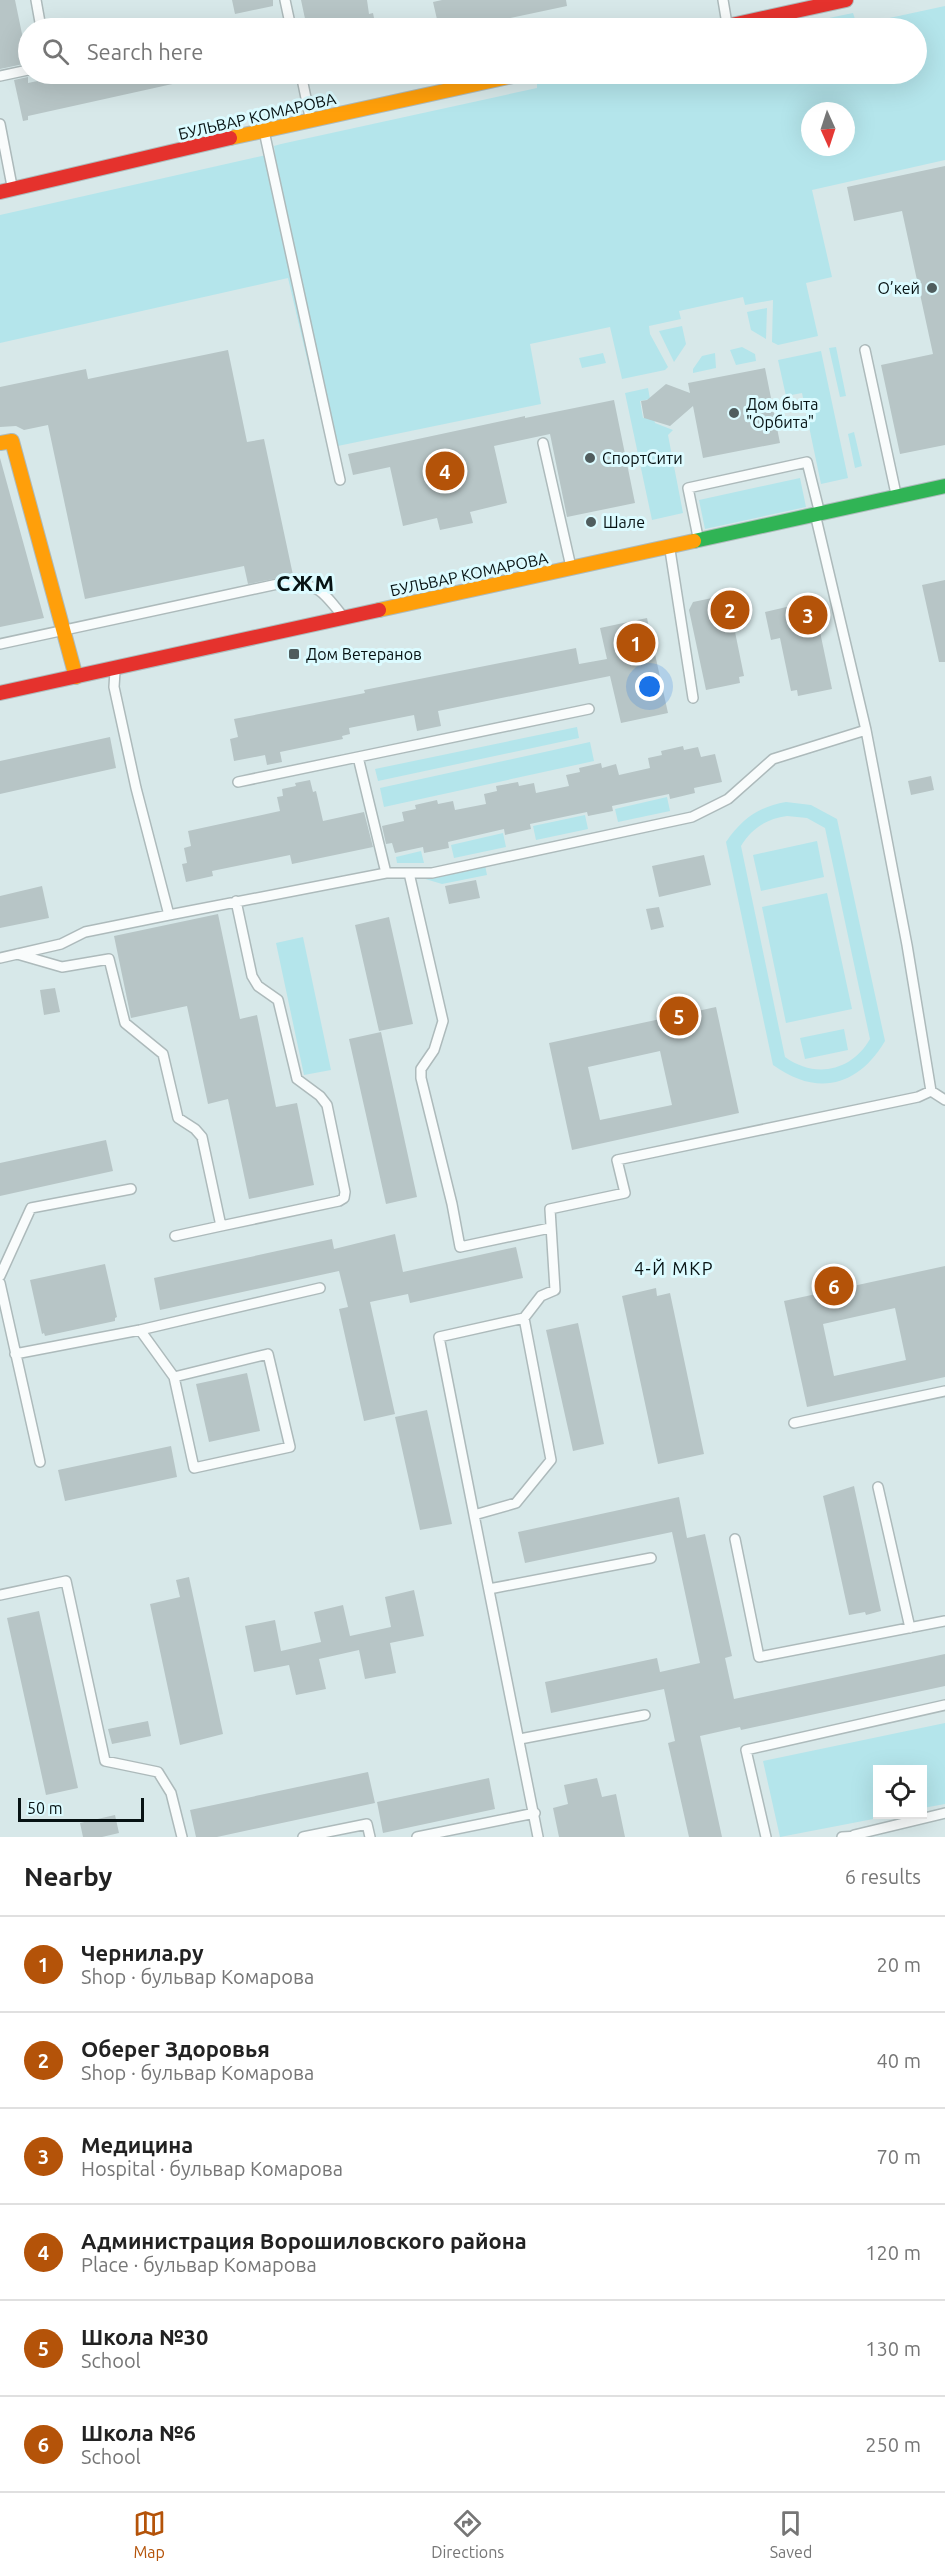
<!DOCTYPE html>
<html lang="en">
<head>
<meta charset="utf-8">
<style>
  body { margin:0; font-family:Ubuntu,sans-serif; background:#f2f2f2; color:#222 }
  .controls { position:absolute; right:18px; bottom:18px; display:grid; overflow:hidden; border-radius:0px; box-shadow:0 6px 24px #0002 }
  .controls button { width:54px; height:54px; display:grid; place-items:center; padding:0; border:0; border-bottom:2px solid #e0e0e0; background:#fff; color:#222; font:30px sans-serif }
  .compass { position:absolute; left:801px; top:102px; width:54px; height:54px; border-radius:50%; background:#fff; box-shadow:0 6px 24px #0002; rotate:177deg }
  .scale { position:absolute; left:18px; bottom:15px; width:126px; box-sizing:border-box; padding-left:6px; border:3px solid #071213; border-top:0; font-size:16px; line-height:21px; white-space:nowrap; color:#071213; -webkit-text-stroke:4px #dcfbff; paint-order:stroke }
  .you { position:absolute; left:650px; top:687px; width:21px; height:21px; margin:-15px; border:4px solid #fff; border-radius:50%; background:#1a73e8; box-shadow:0 0 0 9px #1a73e833 }
  .badge { display:grid; place-items:center; width:39px; height:39px; border-radius:50%; background:#b45309; color:#fff; font-size:20px; font-weight:700 }
  .pin { position:absolute; translate:-50% -50%; border:3px solid #fff; box-shadow:0 2px 6px #0006 }
  .list { margin:0; padding:0; list-style:none }
  h2 { display:flex; justify-content:space-between; align-items:center; height:78px; margin:0; padding:0 24px; font-size:26px }
  h2 small { font-size:20px; font-weight:400; color:#767676 }
  .list li { display:grid; grid-template-columns:39px 1fr auto; gap:18px; align-items:center; box-sizing:border-box; height:96px; padding:0 24px; border-top:2px solid #e0e0e0 }
  .list b { display:block; font-size:22px; white-space:nowrap }
  .list p { margin:0; font-size:20px; white-space:nowrap; color:#767676 }
  .list em { font-size:20px; font-style:normal; color:#767676 }
  .icon { flex:none; width:33px; height:33px; fill:none; stroke:currentColor; stroke-width:2; stroke-linecap:round; stroke-linejoin:round }
  .map { position:relative; flex:none; width:945px; height:1837px; overflow:hidden }
  .search { position:absolute; background:#fff; box-shadow:0 6px 24px #0002; left:18px; right:18px; top:18px; height:66px; display:flex; align-items:center; gap:15px; box-sizing:border-box; padding:0 21px; border-radius:33px; color:#767676; font-size:22px }
  .sheet { height:654px; background:#fff }
  nav { display:flex; justify-content:space-around; align-items:center; box-sizing:border-box; height:84px; border-top:2px solid #e0e0e0; background:#fff; font-size:16px; color:#767676 }
  nav a { display:grid; justify-items:center; gap:3px }
  nav .on { color:#b45309 }
  .map>svg:first-child { display:block }
</style>
</head>
<body>
<div class="map">
<svg width="945" height="1837" viewBox="0 0 945 1837">
  <rect width="100%" height="100%" fill="#d7e8e9"/>
  <path fill="#b4e5eb" fill-rule="evenodd" d="M945,6V160L812,190L832,277L806,283L818,336L778,345L772,342L773,300L745,305L743,297L679,311L681,319L649,326L650,334L668,367L665,370L622,379L610,327L530,344L541,404L328,448L288,278L0,343V215L275,153L274,146L281,144L537,88V80L567,74H916V28H781L853,13L857,25ZM810,111H846V147H810Z
    M767,308L766,339L751,330L747,312Z
    M682,326L686,344L674,362L659,331Z
    M742,347L755,354L756,361L736,365L730,350Z
    M836,347L846,396L840,397L829,348Z
    M821,351L848,478L821,484L802,393L786,396L778,360Z
    M603,353L606,363L582,368L579,358Z
    M715,353L716,368L693,373V369L702,356Z
    M648,388L650,399L640,401L643,418L653,416L655,423L673,430L668,435L683,513L652,520L625,393Z
    M854,432L862,466L855,468L848,434Z
    M800,478L806,507L705,529L699,500Z
    M577,727L579,738L378,781L375,769Z
    M590,742L594,761L384,807L380,788Z
    M667,797L670,811L618,822L615,809Z
    M786,802L811,805L837,819L885,1041C857,1088 816,1096 773,1065L726,842C742,819 758,807 786,802ZM787,816L807,818L825,828L870,1039C852,1071 815,1079 785,1057L741,846C752,828 766,819 787,816Z
    M585,815L588,829L536,840L533,826Z
    M503,833L506,847L454,858L451,845Z
    M817,841L824,877L761,891L753,855Z
    M421,851L424,863H397L396,857Z
    M485,865L487,875L442,884L422,878Z
    M827,893L852,1009L786,1023L762,907Z
    M303,937L331,1070L304,1075L276,943Z
    M844,1029L848,1050L805,1059L800,1038Z
    M945,1723V1804L923,1808L922,1770H878V1814L894,1815L780,1837L763,1761Z"/>
  <path fill="#b7c5c6" fill-rule="evenodd" d="M0,0H15L28,63L0,69Z
    M232,0H273V6L235,14Z
    M301,0H367L369,14L373,13L376,28H307Z
    M442,0H566L567,6L463,28H439L433,2Z
    M71,74H195V79L28,116V120L23,121L14,80L28,77V83Z
    M945,166V445L900,454L881,365L933,354L902,211L854,221L847,187Z
    M228,350L247,442L264,439L293,575L248,584L244,566L85,599L48,425L24,430L16,426L0,427V387L86,369L88,379Z
    M765,368L780,443L703,458L693,406L670,426L644,418L641,401L647,400L666,384L690,393L688,383Z
    M614,400L635,503L567,517L550,434L494,446L507,503L470,512L473,523L440,530L437,518L403,526L390,467L353,475L348,454L525,416V418Z
    M0,458L44,618L0,627Z
    M945,580V662H939L922,585Z
    M736,593L742,620L733,622L744,676L739,677L740,683L706,690L689,610L693,602Z
    M808,602L815,608L832,689L798,696L797,690L791,691L780,638L771,640L765,612Z
    M647,618L668,713L621,723L610,676L438,711L441,726L417,731L414,715L349,728L350,734L342,736L343,739L280,752L282,762L267,765L265,755L234,761L230,739L238,737L234,719L365,693L364,690L576,648L579,664L607,659L600,628Z
    M110,737L116,768L0,794V761Z
    M683,746L684,750L698,747L701,757L715,754L722,782L694,788L695,793L670,799L669,794L612,806L613,811L588,816L587,812L530,824L531,829L505,835L504,829L448,842L449,848L424,853L423,847L395,853L392,843L386,844L382,826L404,821L402,812L416,809L415,805L437,800L438,804L453,801L455,810L486,804L484,794L497,791L496,786L518,782L519,786L534,783L536,793L569,786L566,775L580,772L579,768L601,763L602,768L616,764L619,775L650,768L648,758L662,755L661,751Z
    M931,776L934,790L911,795L908,781Z
    M310,780L313,792L316,791L323,821L364,812L373,847L292,864L290,855L212,871L213,876L186,882L182,864L187,863L184,848L191,846L188,831L280,811L277,797L283,796L282,789L296,786L295,783Z
    M704,855L711,885L659,897L652,866Z
    M476,880L480,898L449,904L445,886Z
    M42,886L49,918L0,928V896Z
    M659,907L664,927L651,930L646,909Z
    M218,914L240,1019L257,1015L276,1107L297,1103L314,1185L249,1199L228,1099L208,1104L187,1006L131,1018L114,936Z
    M389,917L413,1024L379,1031L355,925Z
    M55,988L60,1012L44,1015L40,990Z
    M716,1007L739,1113L572,1150L549,1043ZM660,1051L672,1105L600,1120L588,1067Z
    M381,1032L417,1197L386,1204L349,1039Z
    M106,1140L113,1171L0,1196V1163Z
    M395,1234L403,1272L516,1247L523,1278L410,1303L408,1294L370,1302L395,1414L364,1421L339,1309L348,1307L339,1271L160,1310L154,1278L332,1239L334,1249Z
    M105,1264L117,1317L115,1318V1321L45,1336L44,1333L42,1334L30,1280Z
    M945,1266V1377L807,1407L784,1301ZM895,1308L906,1360L834,1376L823,1324Z
    M656,1288L657,1296L670,1293L704,1454L658,1464L622,1296Z
    M578,1323L604,1444L573,1451L546,1330Z
    M247,1373L260,1431L209,1442L196,1384Z
    M427,1410L452,1524L420,1530L395,1417Z
    M171,1446L177,1477L65,1501L58,1470Z
    M854,1486L881,1611L866,1615L865,1612L849,1615L823,1496Z
    M679,1497L687,1538L705,1534L732,1656L725,1658L734,1699L945,1654V1686L741,1730L740,1727L700,1736L722,1837H689L668,1743L675,1741L664,1689L551,1713L545,1682L657,1658L660,1672L700,1663L672,1532L525,1563L518,1532Z
    M189,1577L223,1734L180,1745L150,1604L180,1597L176,1580Z
    M414,1590L424,1636L390,1643L396,1673L365,1679L359,1650L319,1659L326,1689L296,1695L289,1665L254,1672L245,1626L275,1620L281,1651L321,1642L314,1612L343,1605L350,1636L391,1627L385,1597Z
    M39,1611L78,1788L46,1795L7,1618Z
    M148,1721L151,1736L112,1744L108,1729Z
    M368,1772L375,1803L217,1837H196L190,1810Z
    M489,1778L495,1809L383,1833L377,1802Z
    M597,1778L602,1797L616,1794L625,1837H559L553,1808L568,1804L564,1785Z
    M115,1815L119,1833L102,1837H83L80,1823Z"/>
  <g fill="none" stroke-linecap="round" stroke-linejoin="round">
    <defs>
      <path id="lane" d="M36,0L41,28
        M285,0L291,28
        M723,0L727,24
        M301,74L310,117
        M0,76L28,70
        M0,124L12,186
        M264,131L340,480
        M865,350L896,494
        M543,443L571,567
        M816,518L866,730L907,945L931,1091L945,1100
        M698,537L688,488L807,462L819,510
        M670,550L693,698
        M0,644L287,582C319,586 321,589 341,614
        M115,671L114,687L136,788L169,915L386,873H432L692,817L728,799L773,759L866,730
        M358,757L589,709
        M238,782L358,757L386,873
        M409,873L443,1021L434,1050L421,1069V1078L452,1204L460,1247L550,1228
        M17,954L62,967L109,959L125,1023L163,1054L178,1118L195,1129L202,1137L221,1226L339,1201L344,1198L345,1192L327,1105L320,1096L297,1079L278,1000L258,986L252,976L236,901
        M0,958L61,944L85,932L169,915
        M175,1236L221,1226
        M0,1276L31,1208L131,1189
        M0,1283L40,1462
        M524,1318L551,1460L516,1503L474,1515L538,1837
        M140,1330L174,1377L194,1468L290,1447L268,1354L174,1377
        M15,1354L140,1330L320,1288
        M794,1423L945,1391
        M878,1487L910,1628
        M474,1515L439,1337L524,1318L541,1296L555,1290L550,1209L625,1193L617,1160L918,1097L931,1091
        M735,1539L759,1657L945,1621
        M489,1589L651,1558
        M0,1595L66,1581L105,1761L158,1772L171,1793L182,1837
        M520,1739L645,1715
        M854,1835L945,1813
        M303,1837L367,1824L370,1837
        M417,1837L535,1813
        M766,1837L746,1750L945,1705
        M842,1837L859,1836"/>
      <path id="fast" d="M694,541L945,486"/>
      <path id="slow" d="M230,138L522,74
        M0,443L12,441L76,677
        M379,610L694,541"/>
      <path id="jam" d="M718,28L846,0
        M0,192L230,138
        M0,693L379,610"/>
    </defs>
    <use href="#lane" stroke="#adbabb" stroke-width="12"/>
    <use href="#fast" stroke="#adbabb" stroke-width="16"/>
    <use href="#slow" stroke="#adbabb" stroke-width="16"/>
    <use href="#jam" stroke="#adbabb" stroke-width="16"/>
    <use href="#lane" stroke="#f9fcfc" stroke-width="9"/>
    <use href="#fast" stroke="#30b455" stroke-width="14"/>
    <use href="#slow" stroke="#ff9f0a" stroke-width="14"/>
    <use href="#jam" stroke="#e5322d" stroke-width="14"/>
  </g>
  <g fill="#505d5e" stroke="#dcfbff" stroke-width="2">
    <circle cx="932" cy="288" r="6"/>
    <circle cx="734" cy="413" r="6"/>
    <circle cx="590" cy="458" r="6"/>
    <circle cx="591" cy="522" r="6"/>
    <rect x="288" y="648" width="12" height="12" rx="3"/>
  </g>
  <g text-anchor="middle" dominant-baseline="central" stroke-width="6" stroke-linejoin="round" paint-order="stroke">
    <g font-size="16" fill="#071213" stroke="#dcfbff">
      <text transform="translate(257 116) rotate(-13)">БУЛЬВАР КОМАРОВА</text>
      <text transform="translate(469 574) rotate(-12)">БУЛЬВАР КОМАРОВА</text>
    </g>
    <g font-size="16" fill="#071213" stroke="#dcfbff" text-anchor="start">
      <text x="920" y="288" text-anchor="end">О’кей</text>
      <text x="746" y="404">Дом быта<tspan x="746" dy="18">"Орбита"</tspan></text>
      <text x="602" y="458">СпортСити</text>
      <text x="603" y="522">Шале</text>
      <text x="306" y="654">Дом Ветеранов</text>
    </g>
    <g font-size="18" letter-spacing="1.5" fill="#071213" stroke="#dcfbff">
      <text x="674" y="1268">4-Й МКР</text>
    </g>
    <g font-size="22" font-weight="bold" letter-spacing="1.5" fill="#071213" stroke="#dcfbff">
      <text x="306" y="582">СЖМ</text>
    </g>
  </g>
</svg>
<div class="controls">
<button><svg class="icon" aria-label="locate" viewBox="0 0 24 24"><circle cx="12" cy="12" r="6"/><path d="M12 2v4M12 18v4M2 12h4M18 12h4"/></svg></button>
</div>
<svg class="compass" viewBox="-18 -18 36 36"><path d="M0-13l5 13h-10z" fill="#e53935"/><path d="M0 13l5-13h-10z" fill="#767676"/></svg>
<div class="scale">50 m</div>
<div class="you"></div>
<div class="pin badge" style="left:636px;top:643px">1</div>
<div class="pin badge" style="left:730px;top:610px">2</div>
<div class="pin badge" style="left:808px;top:615px">3</div>
<div class="pin badge" style="left:445px;top:471px">4</div>
<div class="pin badge" style="left:679px;top:1016px">5</div>
<div class="pin badge" style="left:834px;top:1286px">6</div>
<div class="search"><svg class="icon" aria-label="search" viewBox="0 0 24 24"><circle cx="10" cy="10" r="6"/><path d="M15 15l6 6"/></svg>Search here</div>
</div>
<section class="sheet">
<h2>Nearby<small>6 results</small></h2>
<ul class="list">
<li><span class="badge">1</span><div><b>Чернила.ру</b><p>Shop · бульвар Комарова</p></div><em>20 m</em></li>
<li><span class="badge">2</span><div><b>Оберег Здоровья</b><p>Shop · бульвар Комарова</p></div><em>40 m</em></li>
<li><span class="badge">3</span><div><b>Медицина</b><p>Hospital · бульвар Комарова</p></div><em>70 m</em></li>
<li><span class="badge">4</span><div><b>Администрация Ворошиловского района</b><p>Place · бульвар Комарова</p></div><em>120 m</em></li>
<li><span class="badge">5</span><div><b>Школа №30</b><p>School</p></div><em>130 m</em></li>
<li><span class="badge">6</span><div><b>Школа №6</b><p>School</p></div><em>250 m</em></li>
</ul>
</section>
<nav>
<a class="on"><svg class="icon" aria-label="map" viewBox="0 0 24 24"><path d="M3 6l6-2 6 2 6-2v14l-6 2-6-2-6 2zM9 4v14M15 6v14"/></svg>Map</a>
<a><svg class="icon" aria-label="directions" viewBox="0 0 24 24"><path d="M12 3l9 9-9 9-9-9zM9 14v-3h6M13 9l2 2-2 2"/></svg>Directions</a>
<a><svg class="icon" aria-label="saved" viewBox="0 0 24 24"><path d="M7 4h10v16l-5-4-5 4z"/></svg>Saved</a>
</nav>
</body>
</html>
